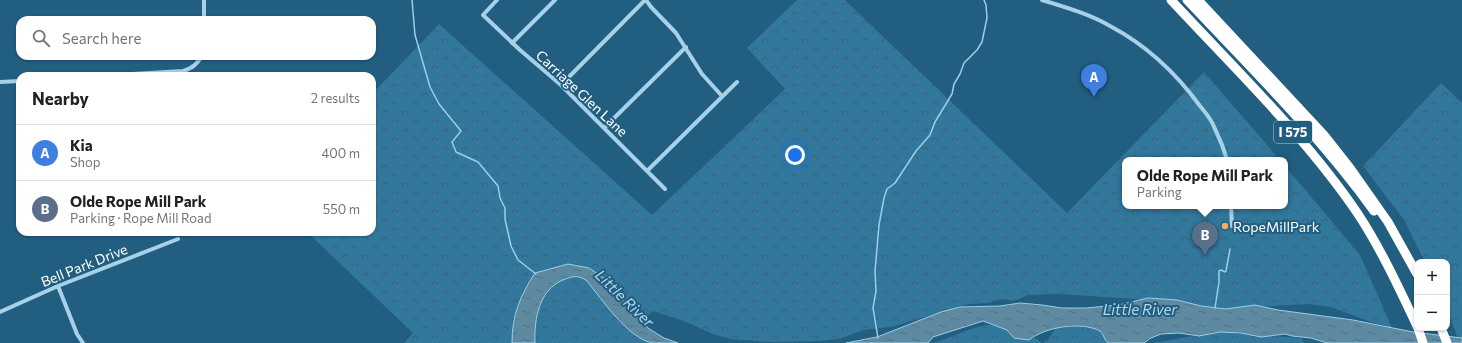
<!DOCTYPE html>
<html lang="en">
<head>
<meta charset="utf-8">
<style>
  body { margin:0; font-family:Commissioner,sans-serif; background:#f2f2f2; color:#202124 }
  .controls { position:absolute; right:12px; bottom:12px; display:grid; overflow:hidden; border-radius:8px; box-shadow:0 1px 3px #0004 }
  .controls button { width:36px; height:36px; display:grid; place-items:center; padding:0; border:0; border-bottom:1px solid #e0e0e0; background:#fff; color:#202124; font:20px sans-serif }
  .you { position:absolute; left:795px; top:155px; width:14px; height:14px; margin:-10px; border:3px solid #fff; border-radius:50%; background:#1a73e8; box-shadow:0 0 0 6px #1a73e833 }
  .badge { display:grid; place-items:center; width:26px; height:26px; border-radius:50%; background:#0b8043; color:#fff; font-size:13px; font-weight:700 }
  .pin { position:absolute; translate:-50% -33px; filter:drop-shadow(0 1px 2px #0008) }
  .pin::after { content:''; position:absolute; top:21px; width:14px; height:12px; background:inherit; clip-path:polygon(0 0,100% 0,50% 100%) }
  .popup { position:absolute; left:1122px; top:157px; width:166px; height:52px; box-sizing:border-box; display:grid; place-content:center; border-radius:8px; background:#fff; filter:drop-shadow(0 1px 3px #0005); font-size:13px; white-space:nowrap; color:#757577 }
  .popup b { font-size:15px; color:#202124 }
  .popup::after { content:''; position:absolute; left:50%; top:100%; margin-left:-8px; border:8px solid transparent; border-top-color:#fff }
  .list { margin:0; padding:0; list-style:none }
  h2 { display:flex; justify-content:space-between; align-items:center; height:52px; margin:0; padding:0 16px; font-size:17px }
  h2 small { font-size:13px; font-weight:400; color:#757577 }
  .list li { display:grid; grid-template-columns:26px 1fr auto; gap:12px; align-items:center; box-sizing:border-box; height:56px; padding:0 16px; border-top:1px solid #e0e0e0 }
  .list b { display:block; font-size:15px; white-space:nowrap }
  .list p { margin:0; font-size:13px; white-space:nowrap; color:#757577 }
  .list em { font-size:13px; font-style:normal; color:#757577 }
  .icon { flex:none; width:22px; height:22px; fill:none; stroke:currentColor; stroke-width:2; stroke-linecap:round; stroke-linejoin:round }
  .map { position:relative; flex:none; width:1462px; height:343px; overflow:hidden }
  .search { position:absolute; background:#fff; box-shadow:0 1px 3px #0004; left:16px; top:16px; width:360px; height:44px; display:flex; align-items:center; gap:10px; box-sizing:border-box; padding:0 14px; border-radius:12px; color:#757577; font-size:15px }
  .panel { position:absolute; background:#fff; box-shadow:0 1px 3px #0004; left:16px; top:72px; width:360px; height:164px; border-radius:12px }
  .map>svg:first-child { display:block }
</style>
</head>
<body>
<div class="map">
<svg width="1462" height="343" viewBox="0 0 1462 343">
  <defs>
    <pattern id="forest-crowns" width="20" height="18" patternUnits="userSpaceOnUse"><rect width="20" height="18" fill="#31789c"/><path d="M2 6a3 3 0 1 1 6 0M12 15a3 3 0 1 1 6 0" fill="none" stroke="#406070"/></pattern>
    <pattern id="water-ripples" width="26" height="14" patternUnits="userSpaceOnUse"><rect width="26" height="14" fill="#5d89a1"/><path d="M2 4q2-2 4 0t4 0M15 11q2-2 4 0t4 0" fill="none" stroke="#56717f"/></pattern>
  </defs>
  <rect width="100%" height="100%" fill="#215e80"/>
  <path fill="url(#forest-crowns)" d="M797,0H845L1067,213L1204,72L1280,160H1125V206H1285V166L1360,255L1392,328L1368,321L1331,307L1308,304L1251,307L1231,310L1152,300L1058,294L1028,295L1014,301L1003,299L987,303L969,304L891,327L864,330L839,339L819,341L769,342L731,339L713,334L684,321L653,311L645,317C646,330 652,336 662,343H404L413,333L307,232H372V94L439,24L652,215L785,89L747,48Z
    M1441,83L1462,103V341H1459L1447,309V262H1425L1404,220L1363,166Z
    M1069,324L1101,327L1109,343H1043L1048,340L1057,326Z
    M987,325C1006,326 1027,332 1042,343H934L977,327Z
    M1216,332L1301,338L1304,343H1153Z"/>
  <path fill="url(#water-ripples)" stroke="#9acfe9" d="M568,264L589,268L605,279L617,290L624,301L648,328L664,338L678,343C670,343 661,343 653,343C628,339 602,299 586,280C577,275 573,276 563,280C539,290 534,319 535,343H512C512,315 520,296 535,273Z
    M1148,298L1177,300L1201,306L1226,309L1255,305L1278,310L1353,320L1413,332L1462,338V343H1327L1311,338L1292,336L1285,334L1261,337L1241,333L1220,332L1199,336L1179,333L1161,334L1151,338L1144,343H1108C1104,340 1104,334 1100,331C1081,321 1045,327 1029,340L1014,338L1007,330L983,321L933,337L928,343H846L877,337L941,312L960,307L1000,306L1020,303L1042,305L1062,308H1086L1118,305Z"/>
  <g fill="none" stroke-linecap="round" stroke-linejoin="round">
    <path stroke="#9acfe9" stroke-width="1.5" d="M412,0L415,35L430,87L439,104L461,131L452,142L456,152L478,162L498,186L500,198L505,208V219L511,246L518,260L536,274
      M1215,308L1219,282V271L1221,270L1225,272L1226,271L1230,249
      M878,338L873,308L876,291L875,271L879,225L884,198L887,189L895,183L916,151L930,135L935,122L952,94L954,84L960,74L964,63L977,50L982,42L987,18L986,5L984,0"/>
    <path stroke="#a6d1e7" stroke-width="4" d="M204,0V20
      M497,0L483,15L520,50L561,85L665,189
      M646,0L651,7L676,33L702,74L722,96
      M1042,0C1065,7 1089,14 1110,26C1146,45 1176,73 1200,106C1206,113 1212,120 1215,129C1220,139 1224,149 1227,160
      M512,43L555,0
      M99,76L183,71C193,68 197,64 202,56
      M0,82L20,81
      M561,85L645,0
      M604,128L686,47
      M647,171L737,82
      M1231,206L1232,226
      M58,286L77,334L83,343
      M0,312L58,286L178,239"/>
    <path stroke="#fff" stroke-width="9" d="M1171,0C1234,68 1306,137 1358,214C1381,249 1399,288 1417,326
      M1187,0C1252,69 1319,135 1374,211
      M1198,0L1324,135L1350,168L1388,222L1417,274
      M1418,328L1423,343
      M1441,328L1447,343"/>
  </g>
  <circle fill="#f4ae68" stroke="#215e80" stroke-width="1.5" cx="1225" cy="226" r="4"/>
  <g text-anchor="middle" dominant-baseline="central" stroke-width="4" stroke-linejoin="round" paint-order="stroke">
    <rect fill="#215e80" stroke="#bccfd9" stroke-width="1" x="1274" y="121" width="38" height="22" rx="3"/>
    <g font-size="13" font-weight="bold" fill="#fff">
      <text x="1293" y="132">I 575</text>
    </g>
    <g font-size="14" fill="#fff" stroke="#215e80">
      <text transform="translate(582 93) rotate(43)">Carriage Glen Lane</text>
      <text transform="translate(84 265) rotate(-22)">Bell Park Drive</text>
    </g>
    <g font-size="14" fill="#fff" stroke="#215e80" text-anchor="start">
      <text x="1233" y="226">RopeMillPark</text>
    </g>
    <g font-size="15" font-style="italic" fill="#b1daef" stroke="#215e80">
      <text transform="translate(625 298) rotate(44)">Little River</text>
      <text x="1140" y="309">Little River</text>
    </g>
  </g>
</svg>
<div class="controls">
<button>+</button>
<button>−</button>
</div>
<div class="you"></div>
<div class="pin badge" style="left:1094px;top:97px;background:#3f7fe0">A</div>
<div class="pin badge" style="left:1205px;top:255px;background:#5c6f8a">B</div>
<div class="popup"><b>Olde Rope Mill Park</b>Parking</div>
<div class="search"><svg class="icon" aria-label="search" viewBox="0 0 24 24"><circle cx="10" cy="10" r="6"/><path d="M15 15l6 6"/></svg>Search here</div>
<section class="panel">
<h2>Nearby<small>2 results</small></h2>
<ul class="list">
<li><span class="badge" style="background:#3f7fe0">A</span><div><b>Kia</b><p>Shop</p></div><em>400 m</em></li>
<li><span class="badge" style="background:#5c6f8a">B</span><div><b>Olde Rope Mill Park</b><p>Parking · Rope Mill Road</p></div><em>550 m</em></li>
</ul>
</section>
</div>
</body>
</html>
